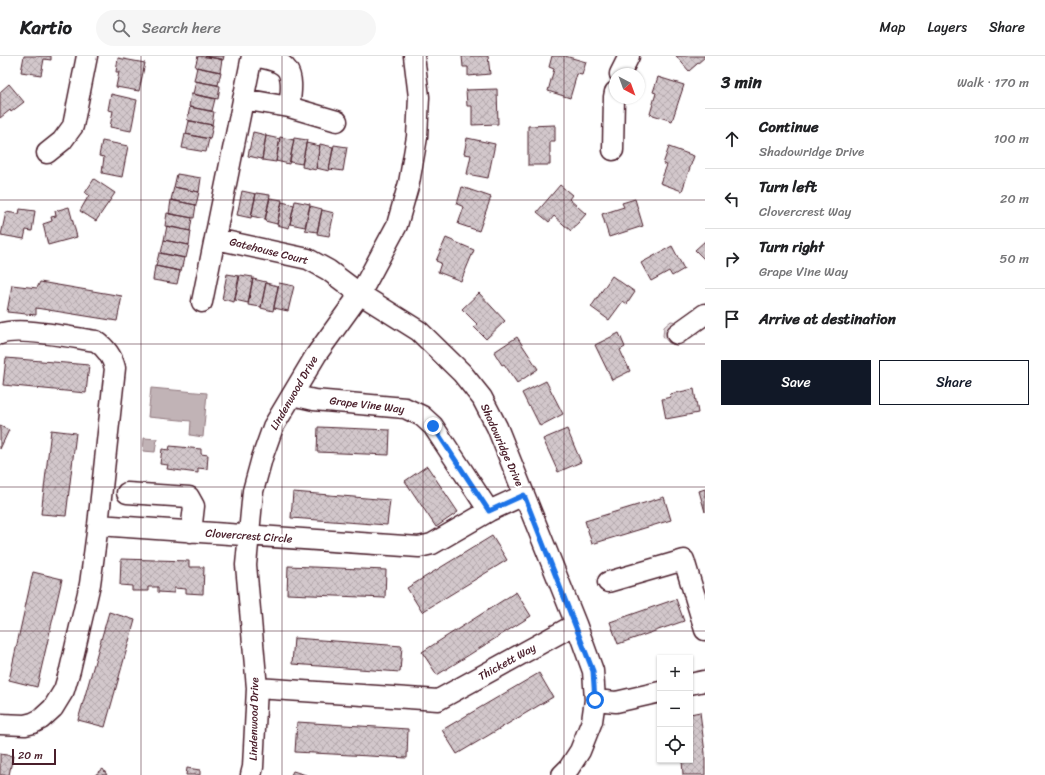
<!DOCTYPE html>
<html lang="en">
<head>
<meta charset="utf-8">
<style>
  body { margin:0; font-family:Sriracha,sans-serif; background:#f6f6f6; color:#202124 }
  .controls { position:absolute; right:12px; bottom:12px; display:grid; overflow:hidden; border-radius:0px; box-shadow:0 1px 3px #0004 }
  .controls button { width:36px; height:36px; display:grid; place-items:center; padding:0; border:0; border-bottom:1px solid #e0e0e0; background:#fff; color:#202124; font:20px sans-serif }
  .compass { position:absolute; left:609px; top:12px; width:36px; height:36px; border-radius:50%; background:#fff; box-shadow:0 1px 3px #0004; rotate:139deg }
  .scale { position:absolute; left:12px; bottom:10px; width:44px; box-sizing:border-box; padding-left:4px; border:2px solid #4a1f2b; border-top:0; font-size:11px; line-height:14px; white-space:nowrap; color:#4a1f2b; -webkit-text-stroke:3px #fff; paint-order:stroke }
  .stop { position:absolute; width:12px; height:12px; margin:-9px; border:3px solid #1a73e8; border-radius:50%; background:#fff }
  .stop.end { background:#1a73e8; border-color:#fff; box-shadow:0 1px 4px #0008 }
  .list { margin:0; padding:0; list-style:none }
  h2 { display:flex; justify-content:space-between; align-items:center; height:52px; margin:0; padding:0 16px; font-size:17px }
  h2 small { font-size:13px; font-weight:400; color:#757577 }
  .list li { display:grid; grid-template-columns:26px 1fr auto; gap:12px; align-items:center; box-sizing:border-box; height:60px; padding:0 16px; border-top:1px solid #e0e0e0 }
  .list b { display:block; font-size:15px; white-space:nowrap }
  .list p { margin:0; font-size:13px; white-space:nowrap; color:#757577 }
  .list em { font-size:13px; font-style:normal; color:#757577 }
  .actions { display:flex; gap:8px; padding:12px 16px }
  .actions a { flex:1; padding:9px 0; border:1px solid #111827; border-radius:0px; text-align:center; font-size:14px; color:#111827 }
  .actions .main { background:#111827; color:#fff }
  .icon { flex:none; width:22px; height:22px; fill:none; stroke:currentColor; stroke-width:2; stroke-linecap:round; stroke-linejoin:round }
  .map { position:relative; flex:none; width:705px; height:719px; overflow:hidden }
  header { display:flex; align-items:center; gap:24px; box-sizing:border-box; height:56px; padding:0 20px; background:#fff; border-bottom:1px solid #e0e0e0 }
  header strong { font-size:19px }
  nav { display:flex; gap:22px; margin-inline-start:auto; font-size:14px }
  .search { width:280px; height:36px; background:#f6f6f6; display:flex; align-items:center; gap:10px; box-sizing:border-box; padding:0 14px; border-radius:22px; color:#757577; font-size:15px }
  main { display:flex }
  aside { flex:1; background:#fff }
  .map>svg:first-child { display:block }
</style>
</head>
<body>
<header>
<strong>Kartio</strong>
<div class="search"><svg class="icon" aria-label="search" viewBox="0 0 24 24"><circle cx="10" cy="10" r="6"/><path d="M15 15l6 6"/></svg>Search here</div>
<nav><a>Map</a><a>Layers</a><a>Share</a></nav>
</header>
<main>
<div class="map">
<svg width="705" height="719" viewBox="0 0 705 719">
  <defs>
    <pattern id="grass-tufts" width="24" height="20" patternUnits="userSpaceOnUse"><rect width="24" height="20" fill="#e5dee0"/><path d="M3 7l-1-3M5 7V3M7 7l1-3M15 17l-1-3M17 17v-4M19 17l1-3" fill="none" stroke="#c6bec0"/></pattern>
    <pattern id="building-cross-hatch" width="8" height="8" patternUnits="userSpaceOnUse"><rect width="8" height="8" fill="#d2c7cb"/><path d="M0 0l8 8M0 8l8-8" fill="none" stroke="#b6aaae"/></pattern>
  </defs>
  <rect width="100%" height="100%" fill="#fff"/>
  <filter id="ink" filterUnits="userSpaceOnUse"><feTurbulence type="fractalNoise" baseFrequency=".025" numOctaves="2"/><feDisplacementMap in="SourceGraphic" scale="8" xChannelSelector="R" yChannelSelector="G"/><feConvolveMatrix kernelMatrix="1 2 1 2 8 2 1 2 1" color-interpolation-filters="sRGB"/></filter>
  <g filter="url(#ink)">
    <path fill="url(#grass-tufts)" stroke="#987e86" d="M671,265L678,266L680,287L673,288L669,287L663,280L664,271Z"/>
    <path fill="#c1b3b6" stroke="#91787e" d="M151,332L207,337L203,381L190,379L191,365L148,361Z
      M144,382L157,383L155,396L143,395Z"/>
    <path fill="url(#building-cross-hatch)" stroke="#4a1f2b" d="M24,0H51V4L44,3L41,19L21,16Z
      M198,0L222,3L220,16L195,11Z
      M205,0H224L223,4Z
      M462,0H488L490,18L468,20V11H463Z
      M552,0H565L586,6L582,19L577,18L570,42L548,35L554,13L549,11Z
      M676,0H705V1L689,15Z
      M118,2L145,7L139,35L116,31L119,16H116Z
      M197,11L221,16L218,29L194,25Z
      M658,21L684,29L672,65L650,58L656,37L653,36Z
      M196,25L220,30L218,43L193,38Z
      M9,28L24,46L11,56L10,54L0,62V36Z
      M497,33L498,68L472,69V50H467L466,34Z
      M111,38L137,44L131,75L110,71L113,55L108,54Z
      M191,38L215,43L212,55L189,51Z
      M190,51L214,56L212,69L187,64Z
      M189,65L213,69L210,83L186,78Z
      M555,69V85H550V109H528V70Z
      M253,76L266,79L262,103L248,100Z
      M185,78L209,83L206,96L182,92Z
      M266,80L280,83L276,106L262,104Z
      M280,81L294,84L289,108L276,105Z
      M294,82L307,84L302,108L290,106Z
      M467,82L495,88L488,122L467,118L471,99L464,98Z
      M102,85L128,90L122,121L102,117L104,101L99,100Z
      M306,87L320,90L316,114L302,111Z
      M320,88L333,91L329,115L316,112Z
      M334,89L347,91L343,115L329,113Z
      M669,91L694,100L682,135L660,127L667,109L663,108Z
      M177,118L201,122L199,136L174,131Z
      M94,123L115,137L96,165L80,155L89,139L85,137Z
      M560,129L572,139L569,143L586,158L571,175L554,160L549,166L537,156Z
      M174,131L199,136L196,149L171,144Z
      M462,131L491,141L479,175L458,168L464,151L457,148Z
      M242,135L256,138L251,162L237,159Z
      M256,137L270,139L265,163L251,160Z
      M270,142L282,144L277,168L265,165Z
      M635,143L643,170L609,181L602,158L624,151L622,147Z
      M171,144L196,149L194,162L169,158Z
      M295,145L310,148L305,171L290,168Z
      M282,146L294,149L289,172L277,169Z
      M310,150L322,153L317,176L305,174Z
      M69,151L77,181L48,189L43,168L52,165L51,161L56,160L55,155Z
      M20,153L35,155L32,175L26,174L24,183L1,179L6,156L19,158Z
      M322,154L334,157L329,180L317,178Z
      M167,157L192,162L190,175L165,170Z
      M167,170L191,175L189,189L164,184Z
      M446,182L474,194L461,225L438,216L441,207L436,205Z
      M164,184L189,189L186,202L161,197Z
      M705,185V204L695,194Z
      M672,190L684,213L672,220L669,215L651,225L641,207Z
      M159,197L184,202L181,215L156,210Z
      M155,210L180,215L177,228L153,224Z
      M227,218L239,220L234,246L222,243Z
      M240,219L253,221L248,247L235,244Z
      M612,220L635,236L627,248L623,245L609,264L591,251Z
      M253,223L266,226L261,251L248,249Z
      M40,226L122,240L117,265L36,252V259L7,256L12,229L37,232Z
      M266,227L278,230L273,255L261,252Z
      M279,227L294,230L288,255L274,252Z
      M479,237L505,265L486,283L474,271L477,268L462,253Z
      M619,277L625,291L620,294L630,315L612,324L595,289Z
      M517,281L538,313L517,327L504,308L502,309L494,296Z
      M6,302L89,309L86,337L3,329Z
      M546,325L563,358L540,370L530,350L529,351L522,337Z
      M694,333L698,357L666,363L662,343L671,341L670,338Z
      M0,370L9,374L0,393Z
      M318,371L390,374L389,399L317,396Z
      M567,373L581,406L558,416L543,383Z
      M51,374L76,377L66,460L41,458Z
      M170,390L201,393V398L208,399L207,413L198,412V417L167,413L168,409L160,408L162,393L169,394Z
      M427,410L458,456L436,471L405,425Z
      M705,433V456L699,435Z
      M293,436L390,444L387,469L291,462Z
      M664,441L671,464L592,488L585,465Z
      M492,480L507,504L422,556L407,532Z
      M121,503L189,505V511H204L203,538L186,537V533L174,532V537L158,536V531H148V535H132V530L120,529Z
      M288,510L386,514L385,542L287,538Z
      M33,516L62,523L37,631L9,624Z
      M516,536L531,560L437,619L422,596Z
      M676,543L684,565L618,588L610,566Z
      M109,556L135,564L105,671L78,664Z
      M294,582L402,590L400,616L292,608Z
      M539,617L553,641L457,698L442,674Z
      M700,656L705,697V719H683L682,704H690V658Z
      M297,666L408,673L407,702L295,696Z
      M0,698L13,700L9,719H0Z
      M187,712L200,714V719H186Z
      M103,713L107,719H95Z
      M293,715L306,719H291Z"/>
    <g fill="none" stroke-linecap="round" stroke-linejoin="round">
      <defs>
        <path id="minor" d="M620,18L629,0
          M243,43L289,51L337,65
          M613,94L614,41L615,36
          M47,97L62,85L73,70L87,0
          M216,183L308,203L328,214L360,238L419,275L462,317L482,342L497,371L576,568L593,615L595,644L592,665L580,695L569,712L562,719
          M202,246L252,0C290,5 295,14 289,51
          M0,278C18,270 74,282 96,285C106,292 112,300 115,312L98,469L90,528L70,614L64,634L53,652L41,663L33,667L25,669L0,668
          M677,278L705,258
          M292,339L314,344L405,352L422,360L433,370L489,455
          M127,437L189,441L194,450L191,476
          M98,469L419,491L432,488L489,455L524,439
          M608,526L684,504L705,574
          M690,628L704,625
          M257,632L438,644L576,568
          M595,644L616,646L660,636
          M251,719L253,711L257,632L246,509L253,435L262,402L273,371L316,299L360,238L397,169L409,127L417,81L419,41L414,0"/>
      </defs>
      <use href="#minor" stroke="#4a1f2b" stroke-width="23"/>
      <use href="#minor" stroke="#fff" stroke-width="20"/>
    </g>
  </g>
  <g fill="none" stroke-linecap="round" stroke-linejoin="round" filter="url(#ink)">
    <path stroke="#1a73e8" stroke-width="5" d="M433,370L489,455L524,439L593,615L595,644"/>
  </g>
  <path fill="none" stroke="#4a1f2b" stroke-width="1" stroke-opacity="0.55" d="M141,0V719M282,0V719M423,0V719M564,0V719M0,144H705M0,288H705M0,431H705M0,575H705"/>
  <g text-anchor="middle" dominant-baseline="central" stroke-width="4" stroke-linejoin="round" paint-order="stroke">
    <g font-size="11" fill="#4a1f2b" stroke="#fff">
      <text transform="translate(269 195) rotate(14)">Gatehouse Court</text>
      <text transform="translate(294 337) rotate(-60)">Lindenwood Drive</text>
      <text transform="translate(367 349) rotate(7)">Grape Vine Way</text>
      <text transform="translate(502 389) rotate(66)">Shadowridge Drive</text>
      <text transform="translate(249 480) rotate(4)">Clovercrest Circle</text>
      <text transform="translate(507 606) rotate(-29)">Thickett Way</text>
      <text transform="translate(254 663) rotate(-89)">Lindenwood Drive</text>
    </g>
  </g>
</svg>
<div class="controls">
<button>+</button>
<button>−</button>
<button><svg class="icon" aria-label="locate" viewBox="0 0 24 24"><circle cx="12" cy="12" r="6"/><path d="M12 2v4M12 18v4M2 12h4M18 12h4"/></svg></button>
</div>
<svg class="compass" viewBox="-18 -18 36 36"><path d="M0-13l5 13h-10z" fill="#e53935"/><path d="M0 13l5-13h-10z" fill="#757577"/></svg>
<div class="scale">20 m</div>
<div class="stop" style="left:595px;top:644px"></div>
<div class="stop end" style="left:433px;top:370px"></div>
</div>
<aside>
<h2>3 min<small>Walk · 170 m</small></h2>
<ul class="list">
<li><svg class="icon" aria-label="ahead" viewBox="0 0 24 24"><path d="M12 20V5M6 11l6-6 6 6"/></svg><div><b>Continue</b><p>Shadowridge Drive</p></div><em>100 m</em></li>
<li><svg class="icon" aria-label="left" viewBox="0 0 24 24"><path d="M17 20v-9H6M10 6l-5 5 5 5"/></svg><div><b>Turn left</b><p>Clovercrest Way</p></div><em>20 m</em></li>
<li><svg class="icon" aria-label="right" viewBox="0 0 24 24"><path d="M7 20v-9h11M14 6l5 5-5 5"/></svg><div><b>Turn right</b><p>Grape Vine Way</p></div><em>50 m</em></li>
<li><svg class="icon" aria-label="arrive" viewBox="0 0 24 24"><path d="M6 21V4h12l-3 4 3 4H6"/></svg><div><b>Arrive at destination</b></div></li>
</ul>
<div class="actions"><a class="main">Save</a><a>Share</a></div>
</aside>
</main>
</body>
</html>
